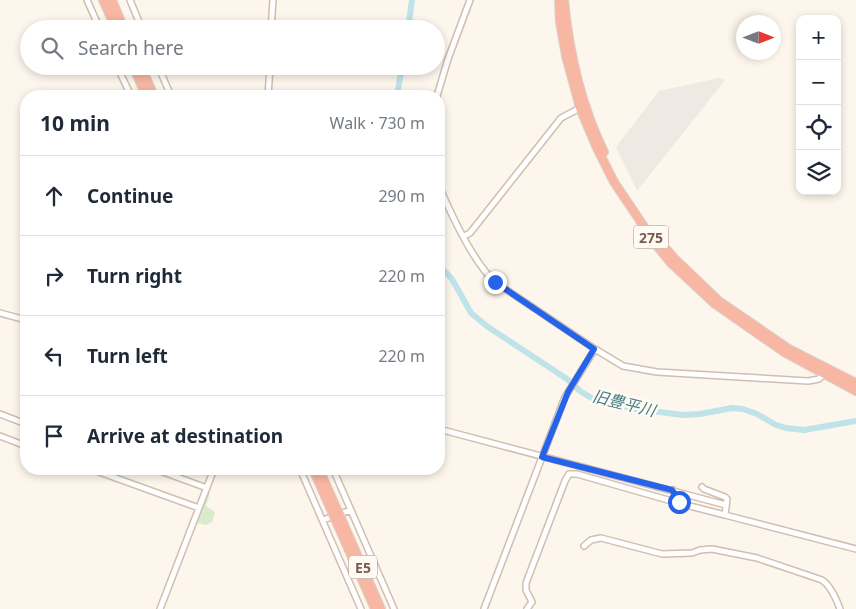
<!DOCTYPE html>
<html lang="en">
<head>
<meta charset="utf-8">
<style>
  body { margin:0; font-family:"Noto Sans","Noto Sans JP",sans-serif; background:#f6f6f7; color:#1f2937 }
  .controls { position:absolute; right:15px; top:15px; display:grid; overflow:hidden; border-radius:10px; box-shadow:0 2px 8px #0003 }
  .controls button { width:45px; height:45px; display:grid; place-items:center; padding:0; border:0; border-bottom:1px solid #e0e1e3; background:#fff; color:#1f2937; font:25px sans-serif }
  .compass { position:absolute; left:736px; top:15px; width:45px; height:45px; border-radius:50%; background:#fff; box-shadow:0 2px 8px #0003; rotate:90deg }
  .stop { position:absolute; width:15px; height:15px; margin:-11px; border:4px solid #2563eb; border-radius:50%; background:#fff }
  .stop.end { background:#2563eb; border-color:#fff; box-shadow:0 1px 5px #0008 }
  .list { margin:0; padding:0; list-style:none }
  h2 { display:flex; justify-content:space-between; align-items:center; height:65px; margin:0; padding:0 20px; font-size:21px }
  h2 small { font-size:16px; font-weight:400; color:#747a83 }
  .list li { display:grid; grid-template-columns:32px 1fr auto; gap:15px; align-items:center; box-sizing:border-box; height:80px; padding:0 20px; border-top:1px solid #e0e1e3 }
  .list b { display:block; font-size:19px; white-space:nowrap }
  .list em { font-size:16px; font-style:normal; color:#747a83 }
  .icon { flex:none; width:28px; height:28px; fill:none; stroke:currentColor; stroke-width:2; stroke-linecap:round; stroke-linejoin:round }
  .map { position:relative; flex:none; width:856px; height:609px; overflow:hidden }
  .search { position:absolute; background:#fff; box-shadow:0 2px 8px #0003; left:20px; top:20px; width:425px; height:55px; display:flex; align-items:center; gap:12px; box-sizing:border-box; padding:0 18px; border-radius:28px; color:#747a83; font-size:19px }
  .panel { position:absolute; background:#fff; box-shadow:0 2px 8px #0003; left:20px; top:90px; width:425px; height:385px; border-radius:20px }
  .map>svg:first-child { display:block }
</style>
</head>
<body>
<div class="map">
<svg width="856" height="609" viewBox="0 0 856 609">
  <rect width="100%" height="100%" fill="#fdf6ec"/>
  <path fill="#efe9e4" d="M719,78L725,80L637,191L616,147L659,91Z"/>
  <path fill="#d8ecc9" d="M208,491L210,493L206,506L215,512L212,522L206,525L197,523L196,521Z"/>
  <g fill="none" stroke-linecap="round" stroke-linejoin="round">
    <path stroke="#bfe3e8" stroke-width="6" d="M408,29L412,0
      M397,96L402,66
      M439,265L452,279L471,313L488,327L567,379L580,391L593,399L636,409L683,415L700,414L732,408L743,409L757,414L776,425L786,428L804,430L856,421"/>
    <defs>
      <path id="minor" d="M87,0L100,29
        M130,0L142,29
        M271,29L273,0
        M117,66L131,96
        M158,66L171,96
        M268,96L270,66
        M437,96L448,59L470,0
        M439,186C451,214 474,263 495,282L595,349L623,366L657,372L808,381L819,379L826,372
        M464,236L470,233L561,118L580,108
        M0,313L26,320
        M0,414L26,424
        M439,429L726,505
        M0,436L26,446
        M91,469L199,508
        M155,469L207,488
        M300,469L361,609
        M333,469L394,609
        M702,487L704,489L725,497L727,499L725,515L856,549
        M673,490L682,504L725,515
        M323,520L351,510
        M584,546L591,540L601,538L662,554L692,553L700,550L712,549L757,558L822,580C831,586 836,598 840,609
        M160,609L214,469
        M484,609L565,397L595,349
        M527,609L532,602L526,590V583L565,481L569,474H577L682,504"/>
      <path id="highway" d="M103,0L116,29
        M112,0L124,29
        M559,0L560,22L566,56L580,108L596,146L614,182L657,246L671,263L715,304L784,352L856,391
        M564,0C569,52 581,105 604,152
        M133,66L146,96
        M141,66L154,96
        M660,242L675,259L719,301L789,349L856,383
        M344,525L381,609
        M339,528L375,609"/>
    </defs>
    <use href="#minor" stroke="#d1beb0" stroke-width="8"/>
    <use href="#highway" stroke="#dad1cd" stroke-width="10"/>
    <use href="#minor" stroke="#fff" stroke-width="5"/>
    <use href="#highway" stroke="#f7b7a3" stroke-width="8"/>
    <defs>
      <path id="highway-bridge" d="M313,469L339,528
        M319,469L344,525"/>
    </defs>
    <use href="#highway-bridge" stroke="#dad1cd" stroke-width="10" stroke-linecap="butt"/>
    <use href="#highway-bridge" stroke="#f7b7a3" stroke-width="8"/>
  </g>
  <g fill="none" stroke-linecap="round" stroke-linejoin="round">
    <path stroke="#2563eb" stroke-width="6" d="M495,282L594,349L568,392L542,457L672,490L682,504L679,502"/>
  </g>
  <g text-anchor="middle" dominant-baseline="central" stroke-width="5" stroke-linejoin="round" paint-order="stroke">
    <g fill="#fffaf3" stroke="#a28b7f" stroke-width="1">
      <rect x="633.5" y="225.5" width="35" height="23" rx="4"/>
      <rect x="349" y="555.5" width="28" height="23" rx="4"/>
    </g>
    <g font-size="14" font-weight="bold" fill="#7a5c4d">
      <text x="651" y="237">275</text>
      <text x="363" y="567">E5</text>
    </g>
    <g font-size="16" font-style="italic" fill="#437c86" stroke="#fffaf3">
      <text transform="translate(624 403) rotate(14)">旧豊平川</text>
    </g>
  </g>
</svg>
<div class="controls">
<button>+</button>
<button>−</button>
<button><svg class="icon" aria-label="locate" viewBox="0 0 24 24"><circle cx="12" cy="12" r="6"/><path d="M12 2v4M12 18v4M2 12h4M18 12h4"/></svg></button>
<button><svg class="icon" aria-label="layers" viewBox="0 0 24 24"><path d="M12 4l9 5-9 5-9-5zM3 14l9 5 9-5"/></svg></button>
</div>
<svg class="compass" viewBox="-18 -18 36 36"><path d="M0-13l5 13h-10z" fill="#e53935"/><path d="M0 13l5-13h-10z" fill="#747a83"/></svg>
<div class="stop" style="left:679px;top:502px"></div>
<div class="stop end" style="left:495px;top:282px"></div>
<div class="search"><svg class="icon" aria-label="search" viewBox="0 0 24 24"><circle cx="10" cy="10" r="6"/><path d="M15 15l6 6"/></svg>Search here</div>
<section class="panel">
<h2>10 min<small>Walk · 730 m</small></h2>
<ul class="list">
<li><svg class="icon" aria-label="ahead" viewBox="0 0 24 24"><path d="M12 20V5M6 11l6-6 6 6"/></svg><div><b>Continue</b></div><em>290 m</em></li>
<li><svg class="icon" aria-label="right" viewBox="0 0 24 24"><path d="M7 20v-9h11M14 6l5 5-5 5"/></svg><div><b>Turn right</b></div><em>220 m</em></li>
<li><svg class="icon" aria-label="left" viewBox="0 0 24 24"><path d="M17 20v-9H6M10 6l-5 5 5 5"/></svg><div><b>Turn left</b></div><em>220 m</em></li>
<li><svg class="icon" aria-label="arrive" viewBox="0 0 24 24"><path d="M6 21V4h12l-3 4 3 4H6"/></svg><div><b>Arrive at destination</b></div></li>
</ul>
</section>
</div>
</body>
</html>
